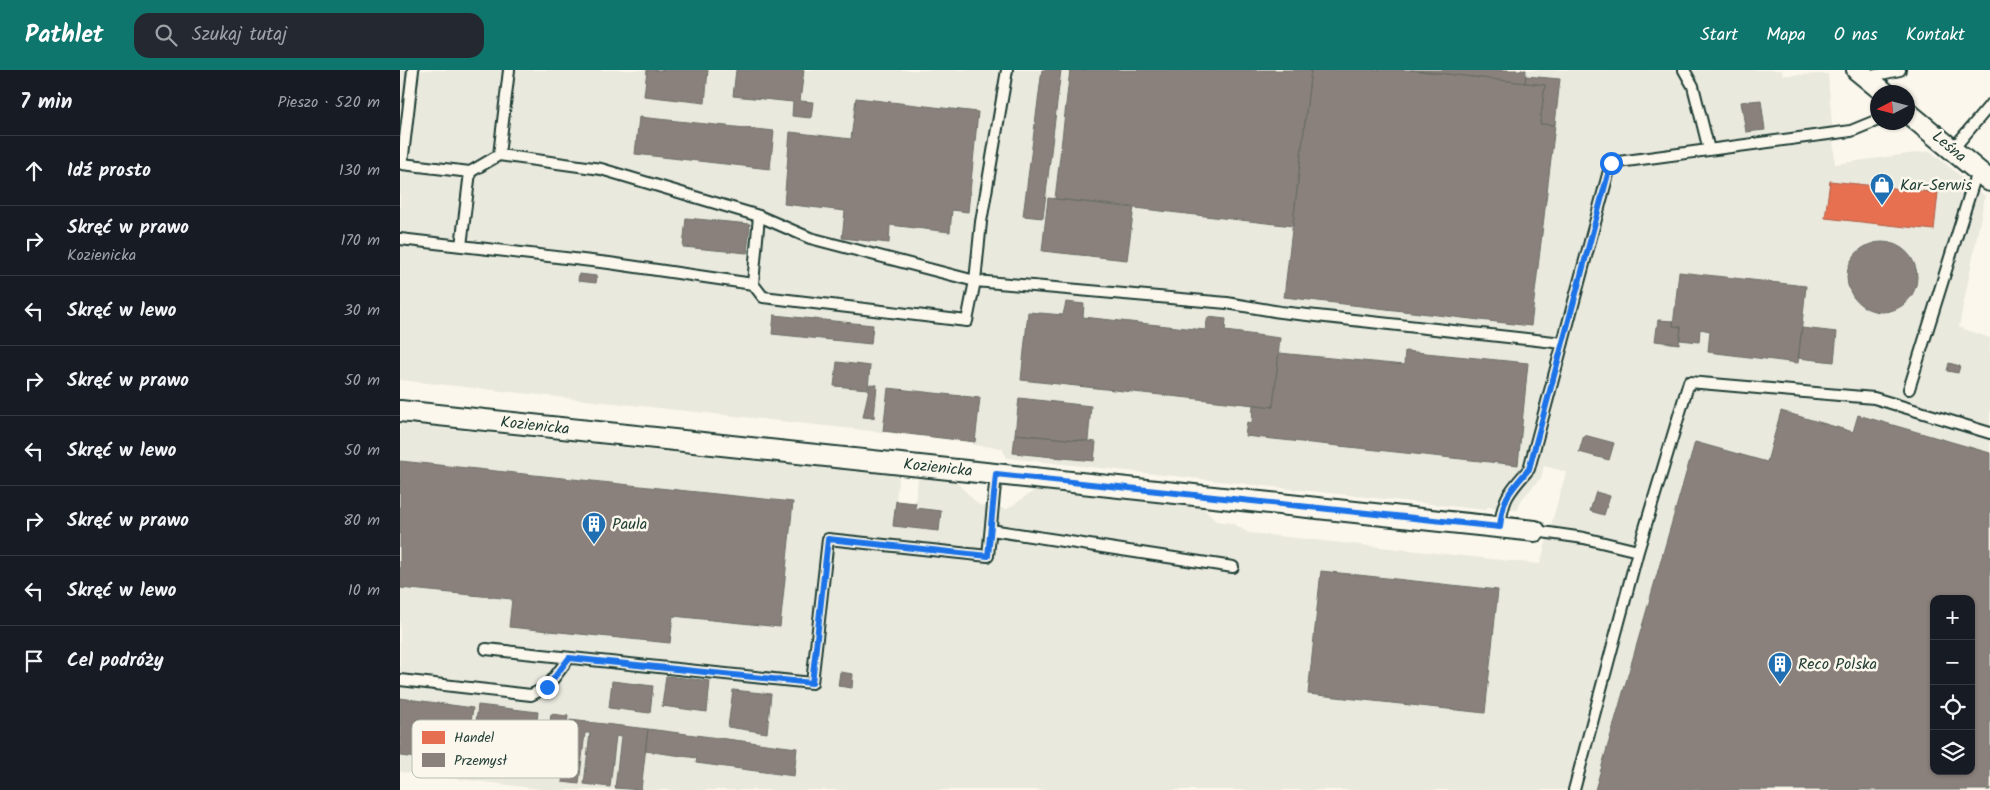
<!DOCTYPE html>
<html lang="pl">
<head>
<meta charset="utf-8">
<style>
  body { margin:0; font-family:Kalam,sans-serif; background:#242831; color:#f1f3f6 }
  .controls { position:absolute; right:15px; bottom:15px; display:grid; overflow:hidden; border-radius:10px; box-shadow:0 1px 4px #0004 }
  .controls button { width:45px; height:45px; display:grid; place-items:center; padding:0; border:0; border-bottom:1px solid #363941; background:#171b24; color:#f1f3f6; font:25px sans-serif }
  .compass { position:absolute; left:1470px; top:15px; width:45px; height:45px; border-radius:50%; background:#171b24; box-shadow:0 1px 4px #0004; rotate:264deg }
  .stop { position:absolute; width:15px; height:15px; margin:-11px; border:4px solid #1a73e8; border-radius:50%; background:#fff }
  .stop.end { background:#1a73e8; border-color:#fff; box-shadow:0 1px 5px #0008 }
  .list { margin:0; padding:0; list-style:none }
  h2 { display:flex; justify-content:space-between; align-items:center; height:65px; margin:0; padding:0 20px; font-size:21px }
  h2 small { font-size:16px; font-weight:400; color:#9ea1a6 }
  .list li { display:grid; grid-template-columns:32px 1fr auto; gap:15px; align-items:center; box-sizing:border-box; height:70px; padding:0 20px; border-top:1px solid #363941 }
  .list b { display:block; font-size:19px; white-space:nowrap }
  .list p { margin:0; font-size:16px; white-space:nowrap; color:#9ea1a6 }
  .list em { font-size:16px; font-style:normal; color:#9ea1a6 }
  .icon { flex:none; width:28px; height:28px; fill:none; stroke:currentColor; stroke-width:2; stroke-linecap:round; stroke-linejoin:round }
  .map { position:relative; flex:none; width:1590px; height:720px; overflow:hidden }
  header { display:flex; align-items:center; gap:30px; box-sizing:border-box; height:70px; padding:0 25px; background:#0f766e; color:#fff }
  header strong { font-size:24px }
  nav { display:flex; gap:28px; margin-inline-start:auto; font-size:18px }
  .search { width:350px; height:45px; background:#242831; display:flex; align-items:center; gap:12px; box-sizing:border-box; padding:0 18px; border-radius:15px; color:#9ea1a6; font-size:19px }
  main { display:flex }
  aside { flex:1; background:#171b24 }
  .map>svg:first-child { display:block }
</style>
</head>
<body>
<header>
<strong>Pathlet</strong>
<div class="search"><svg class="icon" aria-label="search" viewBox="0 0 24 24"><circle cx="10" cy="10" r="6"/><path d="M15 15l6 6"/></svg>Szukaj tutaj</div>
<nav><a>Start</a><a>Mapa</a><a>O nas</a><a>Kontakt</a></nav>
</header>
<main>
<aside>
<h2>7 min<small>Pieszo · 520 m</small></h2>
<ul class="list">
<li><svg class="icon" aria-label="ahead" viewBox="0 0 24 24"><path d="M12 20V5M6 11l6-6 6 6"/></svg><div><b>Idź prosto</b></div><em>130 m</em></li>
<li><svg class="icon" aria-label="right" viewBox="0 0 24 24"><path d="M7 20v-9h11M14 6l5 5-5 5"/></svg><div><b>Skręć w prawo</b><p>Kozienicka</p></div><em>170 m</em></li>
<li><svg class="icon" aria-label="left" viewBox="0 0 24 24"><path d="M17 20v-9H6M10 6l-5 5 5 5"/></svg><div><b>Skręć w lewo</b></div><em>30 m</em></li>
<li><svg class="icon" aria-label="right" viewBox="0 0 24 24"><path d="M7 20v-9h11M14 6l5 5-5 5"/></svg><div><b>Skręć w prawo</b></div><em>50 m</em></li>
<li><svg class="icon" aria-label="left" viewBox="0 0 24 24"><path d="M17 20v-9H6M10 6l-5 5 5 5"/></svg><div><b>Skręć w lewo</b></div><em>50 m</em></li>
<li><svg class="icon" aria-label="right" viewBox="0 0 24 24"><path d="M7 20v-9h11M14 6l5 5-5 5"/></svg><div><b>Skręć w prawo</b></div><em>80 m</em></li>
<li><svg class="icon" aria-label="left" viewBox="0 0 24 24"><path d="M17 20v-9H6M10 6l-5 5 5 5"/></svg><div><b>Skręć w lewo</b></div><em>10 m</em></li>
<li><svg class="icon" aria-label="arrive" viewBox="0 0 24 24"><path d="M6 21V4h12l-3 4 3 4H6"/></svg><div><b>Cel podróży</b></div></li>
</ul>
</aside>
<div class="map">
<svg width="1590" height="720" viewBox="0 0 1590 720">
  <rect width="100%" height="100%" fill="#fbf7ec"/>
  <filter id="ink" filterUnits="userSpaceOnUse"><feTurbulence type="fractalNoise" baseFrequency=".02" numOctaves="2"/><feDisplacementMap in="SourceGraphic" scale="10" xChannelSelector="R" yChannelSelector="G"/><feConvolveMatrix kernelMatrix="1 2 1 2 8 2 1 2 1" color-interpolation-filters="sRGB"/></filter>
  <g filter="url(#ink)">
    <path fill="#eae9de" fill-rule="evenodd" d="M0,0H1382L1383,5L1428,4L1435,94L1530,81L1585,126L1559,257L1590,268V720H148L0,702V354L499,406L496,431L515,433L518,408L556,412L579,435L607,439L635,420L803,438L816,451L832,453L849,463L1140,494L1166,402L1144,396L1141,408L1121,430L1118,440L1087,437L1086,440L607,388L602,378L573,375V372L0,310ZM1534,529H1571V701H1534Z"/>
    <path fill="#e76f51" stroke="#ab6048" d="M1430,111L1538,123L1534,160L1425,148Z"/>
    <path fill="#8a817c" stroke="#6a6d66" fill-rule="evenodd" d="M247,0H308L305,33L244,26Z
      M336,0H404L400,31L413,32L411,48L392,46L393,32L333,26Z
      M642,0H661L643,148L623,146Z
      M670,0H911L893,156L655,129Z
      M911,0H1011L1145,15L1140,54L1155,55L1131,256L884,227Z
      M1011,0H1126L1125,13Z
      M1126,6L1160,9L1155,55L1140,54L1145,15L1125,13Z
      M456,28L578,42L568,142L552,140L550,162L490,155L489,173L442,168L445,141L384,134L390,62L451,69Z
      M1361,30L1365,60L1346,62L1341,32Z
      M239,47L374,61L370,99L235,84Z
      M648,128L734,137L727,190L642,181Z
      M286,148L350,154L347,183L283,177Z
      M1447 207a35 35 0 1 1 70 0a35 35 0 1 1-70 0Z
      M1279,202L1406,216L1398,293L1308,282L1310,261L1300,259L1299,272L1280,270L1281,257L1273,256Z
      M179,204L197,206L196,213L178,211Z
      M666,232L684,234L683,247L805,260L808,247L826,249L825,261L880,268L873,337L621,310L628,242L663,245Z
      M374,245L473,255L471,274L372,264Z
      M1258,250L1273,251V256L1281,257L1279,274L1255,271Z
      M1402,258L1437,262L1434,292L1398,288Z
      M1005,281L1128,293L1118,395L845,366L847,352L852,353L853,334L873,337L879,283L1004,295Z
      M437,292L470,296L468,319L434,316Z
      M1549,293L1560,296L1558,303L1547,301Z
      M470,314L477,315L474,348L463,347Z
      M488,318L580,328L575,372L483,361Z
      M619,328L691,336L688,371L615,364Z
      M1381,341L1453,362L1458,345L1590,383V720H1195L1295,372L1367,392ZM1534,529H1571V701H1534Z
      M615,364L696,372L694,391L613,383Z
      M1184,365L1214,373L1209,390L1179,382Z
      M0,391L393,432L380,557L273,546L270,573L109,557L112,529L0,518Z
      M1196,422L1210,426L1204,445L1190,441Z
      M496,431L516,433L515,438L541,441L539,461L493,456Z
      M921,501L1098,520L1085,643L908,624Z
      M440,602L453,604L452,618L438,616Z
      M266,606L310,611L307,642L262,636Z
      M212,611L253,616L250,643L209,638Z
      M333,620L371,624L367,663L328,657Z
      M0,628L73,638L65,694L0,686Z
      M78,635L138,642L136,659L76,652Z
      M151,644L168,646L161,706L144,704Z
      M170,650L248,659L241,720L215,718L221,667L216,666L210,717L184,714L190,663H185L179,714L162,712Z
      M248,659L397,678L394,706L296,693L297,688L245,681Z"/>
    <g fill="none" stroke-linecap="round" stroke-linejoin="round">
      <defs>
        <path id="lane" d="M13,0L2,94L70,102L61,176
          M1284,0L1293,16L1309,80
          M1467,7L1500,0
          M1552,80L1590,35
          M99,85L109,0
          M70,102L99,85L201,99L359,146L410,168L575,211L581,152L607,0
          M0,169L209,193L353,214L363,227L567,251L575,211L827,233L880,242L1163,273
          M353,214L359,146
          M1509,319L1577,101
          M1100,457C1103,427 1109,422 1129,399L1211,93L1451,61L1478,50
          M591,460L833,497
          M1135,461L1184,468L1238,481
          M86,579L412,613L428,469L588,486L596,404
          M0,610L131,625L147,617L169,588
          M1174,720L1238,481L1289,312L1474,328L1590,363"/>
        <path id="street" d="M1457,0L1484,22
          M1508,43L1590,111
          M0,341L1135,461"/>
      </defs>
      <use href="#lane" stroke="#1f3d34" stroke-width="14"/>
      <use href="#street" stroke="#1f3d34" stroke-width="24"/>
      <use href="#lane" stroke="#fbf7ec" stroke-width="10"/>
      <use href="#street" stroke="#fbf7ec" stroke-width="20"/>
    </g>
  </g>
  <g fill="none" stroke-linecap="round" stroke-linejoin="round" filter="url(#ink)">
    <path stroke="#1a73e8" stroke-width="6" d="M147,617L169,588L412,613L428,469L588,486L596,404L1100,457C1103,427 1109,422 1129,399L1211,93"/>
  </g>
  <defs>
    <symbol id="shop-pin" viewBox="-11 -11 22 30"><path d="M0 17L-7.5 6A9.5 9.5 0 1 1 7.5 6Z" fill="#1f6fb2" stroke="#fbf7ec"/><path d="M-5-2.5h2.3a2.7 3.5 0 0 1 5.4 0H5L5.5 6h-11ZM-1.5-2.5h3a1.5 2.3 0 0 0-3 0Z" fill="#fff"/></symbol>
    <symbol id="building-pin" viewBox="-11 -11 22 30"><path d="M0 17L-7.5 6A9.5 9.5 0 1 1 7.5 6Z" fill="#1f6fb2" stroke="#fbf7ec"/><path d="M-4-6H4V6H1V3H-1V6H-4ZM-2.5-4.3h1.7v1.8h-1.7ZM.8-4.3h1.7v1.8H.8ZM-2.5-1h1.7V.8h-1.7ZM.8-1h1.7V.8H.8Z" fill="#fff"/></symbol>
  </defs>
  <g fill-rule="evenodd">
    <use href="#shop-pin" x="1468" y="101" width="28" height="38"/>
    <use href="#building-pin" x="180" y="440" width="28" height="38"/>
    <use href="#building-pin" x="1366" y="580" width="28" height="38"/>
  </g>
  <g text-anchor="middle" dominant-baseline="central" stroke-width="5" stroke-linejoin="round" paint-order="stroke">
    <g font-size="16" fill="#1f3d34" stroke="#fbf7ec">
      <text transform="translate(1549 77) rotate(40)">Leśna</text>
      <text transform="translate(135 356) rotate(6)">Kozienicka</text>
      <text transform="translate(538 398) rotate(6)">Kozienicka</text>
    </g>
    <g font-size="16" fill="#1f3d34" stroke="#fbf7ec" text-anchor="start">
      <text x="1500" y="115">Kar-Serwis</text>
      <text x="212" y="454">Paula</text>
      <text x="1398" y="594">Reco Polska</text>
    </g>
  </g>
  <rect x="12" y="650" width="166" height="58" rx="8" fill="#fbf7ec" stroke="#b9bfb5" stroke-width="1"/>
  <rect x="22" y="661" width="23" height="13" fill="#e76f51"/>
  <rect x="22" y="683" width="23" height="14" fill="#8a817c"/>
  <g font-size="14" fill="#1f3d34">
    <text x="54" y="672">Handel</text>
    <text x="54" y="695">Przemysł</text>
  </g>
</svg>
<div class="controls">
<button>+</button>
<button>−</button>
<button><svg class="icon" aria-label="locate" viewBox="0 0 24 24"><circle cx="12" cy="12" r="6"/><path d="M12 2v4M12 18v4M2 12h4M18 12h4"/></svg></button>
<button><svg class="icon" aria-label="layers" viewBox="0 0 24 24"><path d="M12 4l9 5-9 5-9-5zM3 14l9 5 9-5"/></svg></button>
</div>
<svg class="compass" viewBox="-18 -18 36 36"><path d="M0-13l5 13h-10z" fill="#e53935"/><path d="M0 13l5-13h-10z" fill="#9ea1a6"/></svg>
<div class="stop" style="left:1211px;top:93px"></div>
<div class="stop end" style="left:147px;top:617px"></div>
</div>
</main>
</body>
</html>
